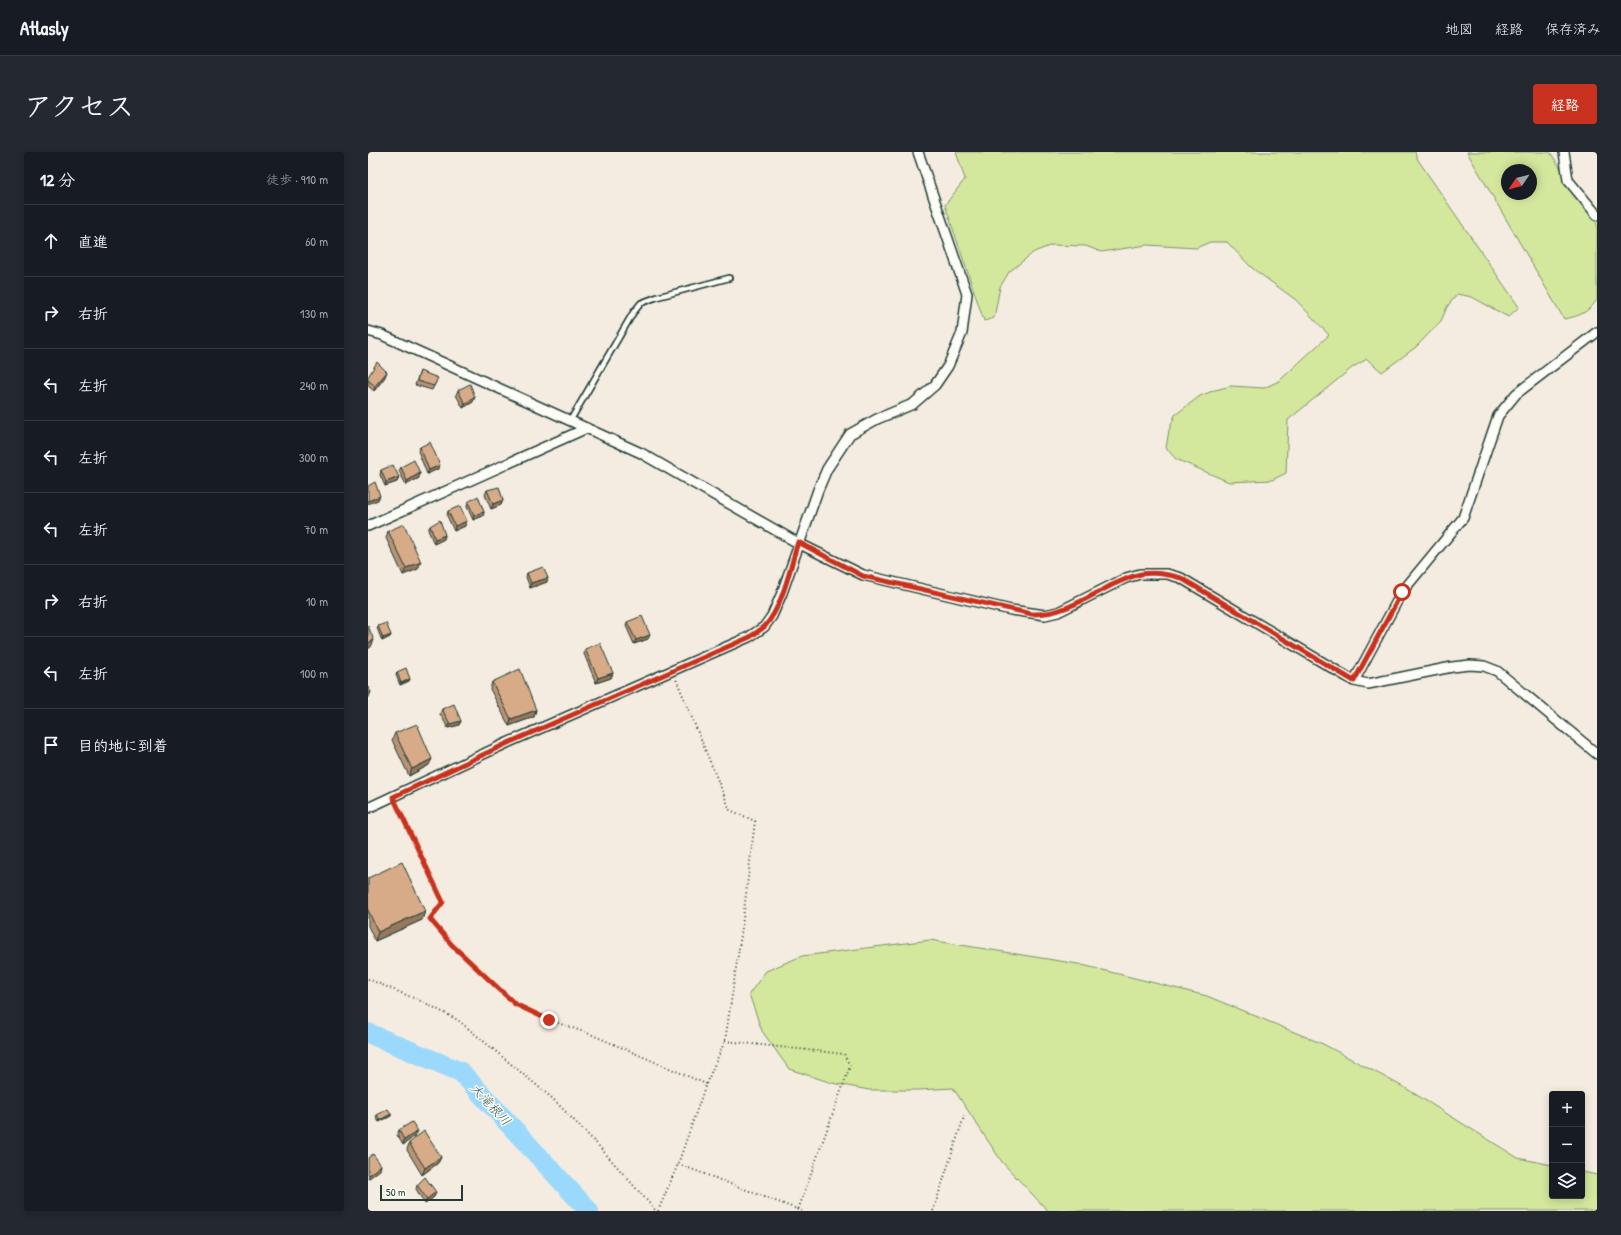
<!DOCTYPE html>
<html lang="ja">
<head>
<meta charset="utf-8">
<style>
  body { margin:0; font-family:"Patrick Hand","Klee One",sans-serif; background:#242831; color:#f1f3f6 }
  .controls { position:absolute; right:12px; bottom:12px; display:grid; overflow:hidden; border-radius:4px; box-shadow:0 2px 10px #0003 }
  .controls button { width:36px; height:36px; display:grid; place-items:center; padding:0; border:0; border-bottom:1px solid #363941; background:#171b24; color:#f1f3f6; font:20px sans-serif }
  .compass { position:absolute; left:1133px; top:12px; width:36px; height:36px; border-radius:50%; background:#171b24; box-shadow:0 2px 10px #0003; rotate:235deg }
  .scale { position:absolute; left:12px; bottom:10px; width:83px; box-sizing:border-box; padding-left:4px; border:2px solid #1f3d34; border-top:0; font-size:11px; line-height:14px; white-space:nowrap; color:#1f3d34; -webkit-text-stroke:3px #fdfcf7; paint-order:stroke }
  .stop { position:absolute; width:12px; height:12px; margin:-9px; border:3px solid #c8321e; border-radius:50%; background:#fff }
  .stop.end { background:#c8321e; border-color:#fff; box-shadow:0 1px 4px #0008 }
  .list { margin:0; padding:0; list-style:none }
  h2 { display:flex; justify-content:space-between; align-items:center; height:52px; margin:0; padding:0 16px; font-size:17px }
  h2 small { font-size:13px; font-weight:400; color:#9ea1a6 }
  .list li { display:grid; grid-template-columns:26px 1fr auto; gap:12px; align-items:center; box-sizing:border-box; height:72px; padding:0 16px; border-top:1px solid #363941 }
  .list b { display:block; font-size:15px; white-space:nowrap }
  .list em { font-size:13px; font-style:normal; color:#9ea1a6 }
  .icon { flex:none; width:22px; height:22px; fill:none; stroke:currentColor; stroke-width:2; stroke-linecap:round; stroke-linejoin:round }
  .map { position:relative; flex:none; width:1229px; height:1059px; overflow:hidden; border-radius:4px }
  header { display:flex; align-items:center; gap:24px; box-sizing:border-box; height:56px; padding:0 20px; background:#171b24; border-bottom:1px solid #363941 }
  header strong { font-size:19px }
  nav { display:flex; gap:22px; margin-inline-start:auto; font-size:14px }
  .intro { display:flex; align-items:center; justify-content:space-between; box-sizing:border-box; height:96px; padding:0 24px }
  h1 { margin:0; font-size:28px }
  .button { padding:10px 18px; border-radius:4px; background:#c8321e; color:#fff; font-size:14px; font-weight:700 }
  main { display:flex; gap:24px; padding:0 24px }
  aside { flex:1; background:#171b24; border-radius:4px; box-shadow:0 2px 10px #0003 }
  .map>svg:first-child { display:block }
</style>
</head>
<body>
<header>
<strong>Atlasly</strong>
<nav><a>地図</a><a>経路</a><a>保存済み</a></nav>
</header>
<div class="intro"><h1>アクセス</h1><a class="button">経路</a></div>
<main>
<aside>
<h2>12 分<small>徒歩 · 910 m</small></h2>
<ul class="list">
<li><svg class="icon" aria-label="ahead" viewBox="0 0 24 24"><path d="M12 20V5M6 11l6-6 6 6"/></svg><div><b>直進</b></div><em>60 m</em></li>
<li><svg class="icon" aria-label="right" viewBox="0 0 24 24"><path d="M7 20v-9h11M14 6l5 5-5 5"/></svg><div><b>右折</b></div><em>130 m</em></li>
<li><svg class="icon" aria-label="left" viewBox="0 0 24 24"><path d="M17 20v-9H6M10 6l-5 5 5 5"/></svg><div><b>左折</b></div><em>240 m</em></li>
<li><svg class="icon" aria-label="left" viewBox="0 0 24 24"><path d="M17 20v-9H6M10 6l-5 5 5 5"/></svg><div><b>左折</b></div><em>300 m</em></li>
<li><svg class="icon" aria-label="left" viewBox="0 0 24 24"><path d="M17 20v-9H6M10 6l-5 5 5 5"/></svg><div><b>左折</b></div><em>70 m</em></li>
<li><svg class="icon" aria-label="right" viewBox="0 0 24 24"><path d="M7 20v-9h11M14 6l5 5-5 5"/></svg><div><b>右折</b></div><em>10 m</em></li>
<li><svg class="icon" aria-label="left" viewBox="0 0 24 24"><path d="M17 20v-9H6M10 6l-5 5 5 5"/></svg><div><b>左折</b></div><em>100 m</em></li>
<li><svg class="icon" aria-label="arrive" viewBox="0 0 24 24"><path d="M6 21V4h12l-3 4 3 4H6"/></svg><div><b>目的地に到着</b></div></li>
</ul>
</aside>
<div class="map">
<svg width="1229" height="1059" viewBox="0 0 1229 1059">
  <rect width="100%" height="100%" fill="#f5ece1"/>
  <filter id="ink" filterUnits="userSpaceOnUse"><feTurbulence type="fractalNoise" baseFrequency=".025" numOctaves="2"/><feDisplacementMap in="SourceGraphic" scale="8" xChannelSelector="R" yChannelSelector="G"/><feConvolveMatrix kernelMatrix="1 2 1 2 8 2 1 2 1" color-interpolation-filters="sRGB"/></filter>
  <g filter="url(#ink)">
    <path fill="#d3e89d" stroke="#799268" fill-rule="evenodd" d="M588,0H1047L1050,8L1151,155L1140,165L1104,145L1089,142L1079,155L1073,169L1048,195L1014,220L999,207L985,215L920,268L918,321L904,328L861,330L808,307L798,296L801,278L807,263L832,244L847,238L863,234L896,236L911,229L961,183L928,148L884,116L859,90H842L828,96L779,93L733,100L718,94L684,93L666,100L641,120L632,135L626,166L616,169L577,53L597,27Z
      M1099,0H1182L1229,72V148C1219,161 1212,164 1196,167ZM1139,18H1163V42H1139Z
      M562,788L710,812L839,844L955,892L1039,937L1150,1006L1184,1013V1044H1214V1020L1229,1023V1059H680L634,1010L585,936L551,938H501L464,931L421,917L394,879L381,842L398,819L434,804Z"/>
    <g fill="none" stroke-linecap="round" stroke-linejoin="round">
      <path stroke="#9ad8fc" stroke-width="20" d="M0,881L93,920L221,1059"/>
      <defs>
        <path id="service" d="M202,269L265,161L273,151L289,145L361,126"/>
        <path id="minor" d="M1196,0L1200,28L1229,63
          M0,179L14,183L273,301L430,391L495,423L643,458L677,463L690,460L758,426L772,422H799L813,426L986,529L1000,532L1084,515L1102,513L1116,514L1129,519L1229,602
          M0,374L219,276
          M986,529L1034,440L1095,366L1130,264L1148,242L1229,180
          M0,656L139,591L381,485L396,475L404,464L414,441L450,338L459,317L482,282L509,267L545,252L567,233L580,214L594,181L599,142L550,0"/>
      </defs>
      <use href="#service" stroke="#1f3d34" stroke-width="8"/>
      <use href="#minor" stroke="#1f3d34" stroke-width="12"/>
      <path stroke="#1f3d34" stroke-width="2" stroke-dasharray="1 3" stroke-linecap="butt" d="M29,653L75,750L62,767L84,793L147,852L181,868L222,882L338,932
        M0,827L55,850L90,868L184,946L229,992L288,1059
        M357,889L476,902L482,914L430,1058
        M310,1012L434,1059
        M290,1059L310,1012L338,932L357,889L373,783L387,669L362,658L308,527
        M565,1059L597,962"/>
      <use href="#service" stroke="#fdfcf7" stroke-width="4.5"/>
      <use href="#minor" stroke="#fdfcf7" stroke-width="9"/>
    </g>
    <path fill="#b99375" stroke="#1f3d34" d="M52,219L68,230L64,238L47,233Z
      M0,225H17L6,239L0,234Z
      M90,238L105,250L95,256L88,243Z
      M52,295L70,317L59,322L50,299Z
      M33,315L51,326L38,333L31,319Z
      M13,318L31,325L29,330L17,334L12,323Z
      M119,338L135,348L133,353L123,357L117,343Z
      M100,350L116,360L115,364L105,368L99,355Z
      M80,359L97,374L86,379L79,364Z
      M62,374L77,383L76,387L66,392L60,378Z
      M20,379L50,417L35,423L18,386Z
      M159,421L179,430L162,436L158,425Z
      M259,470L280,487L266,492L258,474Z
      M10,474L23,483L22,485L14,489L9,476Z
      M217,497L245,521L243,526L228,531L216,502Z
      M29,520L42,527L41,529L32,533L28,523Z
      M124,530L168,558L166,565L141,574L122,537Z
      M74,557L93,569L91,573L80,576L72,562Z
      M27,581L61,613L41,624L24,588Z
      M0,726L57,759L54,768L7,789L0,774Z
      M23,962V964L11,970L8,965L9,963Z
      M31,978L48,983L35,993L29,983Z
      M41,991L73,1005L70,1011L54,1023L39,998Z
      M49,1033L68,1040L66,1045L57,1052L48,1037Z"/>
    <path fill="#96785f" stroke="#1f3d34" d="M19,220L17,225L6,239L7,234Z
      M107,245L105,250L95,256L97,252Z
      M72,313L70,317L59,322L61,318Z
      M52,321L51,326L38,333L39,329Z
      M31,325L29,330L17,334L18,330Z
      M12,344L10,348L0,352V349Z
      M135,348L133,353L123,357L125,352Z
      M116,360L115,364L105,368L106,363Z
      M99,369L97,374L86,379L87,374Z
      M77,383L76,387L66,392L67,387Z
      M53,410L50,417L35,423L38,416Z
      M180,426L179,430L162,436L163,431Z
      M23,483L22,485L14,489L15,486Z
      M282,483L280,487L266,492L268,488Z
      M6,488L3,495L0,497V491Z
      M245,521L243,526L228,531L230,526Z
      M42,527L41,529L32,533L33,531Z
      M3,540L1,545H0V542Z
      M168,558L166,565L141,574L143,567Z
      M93,569L91,573L80,576L82,572Z
      M64,607L61,613L41,624L44,617Z
      M57,759L54,768L7,789L10,780Z
      M23,962V964L11,970L12,968Z
      M50,979L48,983L35,993L36,988Z
      M73,1005L70,1011L54,1023L57,1016Z
      M13,1013L12,1018L0,1027L1,1023Z
      M68,1040L66,1045L57,1052L59,1047Z"/>
    <path fill="#d7ab88" stroke="#1f3d34" d="M9,210L19,220L7,234L0,228V225Z
      M52,219L70,226L66,234L49,229Z
      M102,232L107,245L97,252L90,238Z
      M62,290L72,313L61,318L52,295Z
      M46,308L52,321L39,329L33,315Z
      M25,313L31,325L18,330L13,318Z
      M7,330L12,344L0,349V334Z
      M131,335L135,348L125,352L119,338Z
      M110,344L116,360L106,363L100,350Z
      M92,354L99,369L87,374L80,359Z
      M72,368L77,383L67,387L62,374Z
      M36,372L53,410L38,416L20,379Z
      M175,415L180,426L163,431L159,421Z
      M274,464L282,483L268,488L259,470Z
      M18,471L23,483L15,486L10,474Z
      M0,474L6,488L0,491Z
      M232,491L245,521L230,526L217,497Z
      M38,516L42,527L33,531L29,520Z
      M152,517L168,558L143,567L124,530Z
      M0,535L3,540L0,542Z
      M86,552L93,569L82,572L74,557Z
      M49,572L64,607L44,617L27,581Z
      M34,710L57,759L10,780L0,758V726Z
      M20,957L23,962L12,968L9,963Z
      M44,970L50,979L36,988L31,978Z
      M56,979L73,1005L57,1016L41,991Z
      M5,1002L13,1013L1,1023L0,1022V1006Z
      M57,1025L68,1040L59,1047L49,1033Z"/>
  </g>
  <g fill="none" stroke-linecap="round" stroke-linejoin="round" filter="url(#ink)">
    <path stroke="#c8321e" stroke-width="5" d="M181,868L147,852L84,793L62,767L75,750L25,645L140,591L382,485C386,482 393,478 397,474C415,454 422,416 430,390L495,424L664,462C693,463 719,446 744,433C754,429 763,424 773,422C787,420 800,422 813,426L986,529L1034,440"/>
  </g>
  <g text-anchor="middle" dominant-baseline="central" stroke-width="3" stroke-linejoin="round" paint-order="stroke">
    <g font-size="13" font-style="italic" fill="#385c5c" stroke="#fdfcf7">
      <text transform="translate(123 952) rotate(47)">大滝根川</text>
    </g>
  </g>
</svg>
<div class="controls">
<button>+</button>
<button>−</button>
<button><svg class="icon" aria-label="layers" viewBox="0 0 24 24"><path d="M12 4l9 5-9 5-9-5zM3 14l9 5 9-5"/></svg></button>
</div>
<svg class="compass" viewBox="-18 -18 36 36"><path d="M0-13l5 13h-10z" fill="#e53935"/><path d="M0 13l5-13h-10z" fill="#9ea1a6"/></svg>
<div class="scale">50 m</div>
<div class="stop" style="left:1034px;top:440px"></div>
<div class="stop end" style="left:181px;top:868px"></div>
</div>
</main>
</body>
</html>
